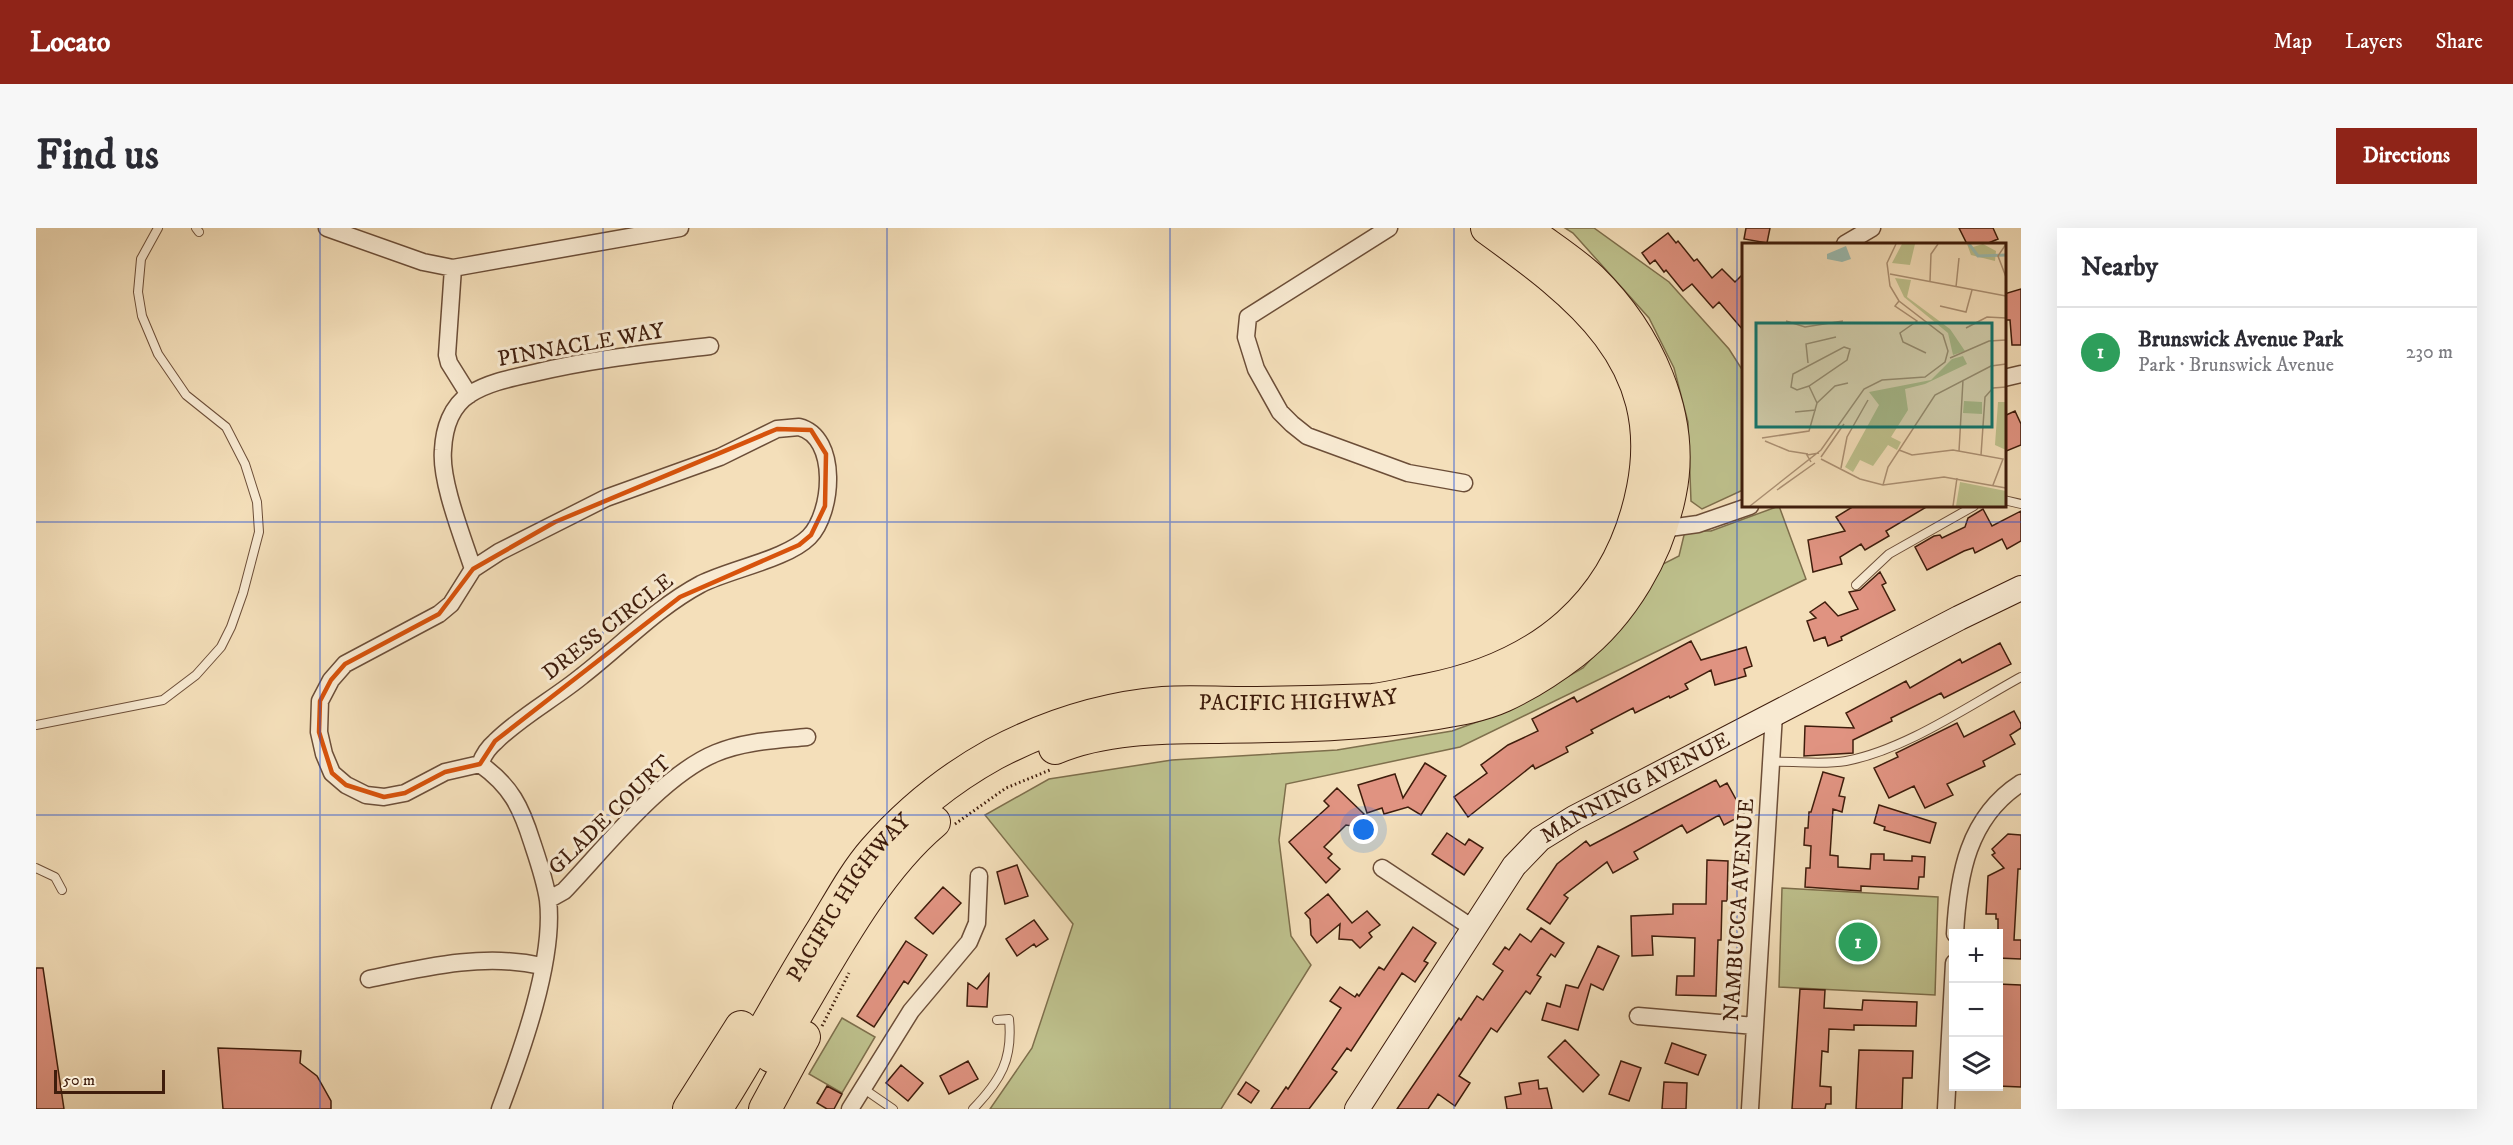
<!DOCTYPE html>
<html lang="en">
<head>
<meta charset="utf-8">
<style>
  body { margin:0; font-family:"IM FELL DW Pica",serif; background:#f7f7f7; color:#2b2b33 }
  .controls { position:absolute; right:18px; bottom:18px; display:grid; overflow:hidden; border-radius:0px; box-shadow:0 6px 24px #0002 }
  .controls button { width:54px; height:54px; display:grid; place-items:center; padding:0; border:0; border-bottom:2px solid #e1e1e2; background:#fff; color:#2b2b33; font:30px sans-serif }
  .scale { position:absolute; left:18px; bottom:15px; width:111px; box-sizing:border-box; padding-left:6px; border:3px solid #3f1d0c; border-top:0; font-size:16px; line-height:21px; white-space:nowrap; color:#3f1d0c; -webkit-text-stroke:4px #f8ead2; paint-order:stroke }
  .you { position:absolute; left:1328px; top:602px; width:21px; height:21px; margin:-15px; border:4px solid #fff; border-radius:50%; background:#1a73e8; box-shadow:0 0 0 9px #1a73e833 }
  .badge { display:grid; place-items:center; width:39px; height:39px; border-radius:50%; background:#8f2418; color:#fff; font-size:20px; font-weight:700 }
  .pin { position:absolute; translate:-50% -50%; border:3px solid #fff; box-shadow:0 2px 6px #0006 }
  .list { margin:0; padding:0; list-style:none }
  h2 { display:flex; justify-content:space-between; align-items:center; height:78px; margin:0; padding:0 24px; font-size:26px }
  h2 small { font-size:20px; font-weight:400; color:#7c7c81 }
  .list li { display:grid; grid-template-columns:39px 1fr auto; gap:18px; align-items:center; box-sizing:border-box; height:90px; padding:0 24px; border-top:2px solid #e1e1e2 }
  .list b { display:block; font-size:22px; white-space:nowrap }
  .list p { margin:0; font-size:20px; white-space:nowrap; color:#7c7c81 }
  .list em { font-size:20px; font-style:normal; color:#7c7c81 }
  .icon { flex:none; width:33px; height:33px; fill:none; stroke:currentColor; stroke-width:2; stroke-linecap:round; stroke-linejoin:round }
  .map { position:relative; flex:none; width:1985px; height:881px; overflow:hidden; border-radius:0px }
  header { display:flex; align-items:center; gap:36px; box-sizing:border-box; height:84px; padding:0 30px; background:#8f2418; color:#fff }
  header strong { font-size:28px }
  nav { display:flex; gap:33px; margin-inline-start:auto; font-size:21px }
  .intro { display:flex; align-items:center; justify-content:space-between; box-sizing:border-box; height:144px; padding:0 36px }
  h1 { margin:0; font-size:42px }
  .button { padding:15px 27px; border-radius:0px; background:#8f2418; color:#fff; font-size:21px; font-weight:700 }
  main { display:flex; gap:36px; padding:0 36px }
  aside { flex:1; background:#fff; border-radius:0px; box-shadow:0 6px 24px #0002 }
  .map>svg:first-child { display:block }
</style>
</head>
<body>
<header>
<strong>Locato</strong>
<nav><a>Map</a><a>Layers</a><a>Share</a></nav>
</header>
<div class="intro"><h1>Find us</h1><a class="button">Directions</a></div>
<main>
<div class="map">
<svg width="1985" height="881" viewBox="0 0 1985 881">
  <rect width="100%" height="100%" fill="#f4dfba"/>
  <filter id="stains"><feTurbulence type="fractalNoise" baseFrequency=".00333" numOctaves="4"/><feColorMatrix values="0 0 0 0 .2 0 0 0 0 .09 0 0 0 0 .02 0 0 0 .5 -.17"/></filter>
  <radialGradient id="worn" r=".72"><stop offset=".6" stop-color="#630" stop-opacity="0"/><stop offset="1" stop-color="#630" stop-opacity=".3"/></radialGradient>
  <path fill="#bec18d" stroke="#7e6f4c" stroke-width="1.5" d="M1529,0H1558L1633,54L1693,121L1707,143V262L1666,281L1655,273L1652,194L1638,140L1613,90L1537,5Z
    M1743,278L1770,351L1424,519L1250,556L1243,612L1255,708L1275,737L1185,881H954L996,820L1037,696L949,587L1013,551L1136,532L1301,522L1416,503L1474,482L1547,440L1595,386L1625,337L1643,328L1649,303H1675Z
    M1746,660L1902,669L1899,767L1743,759Z
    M806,790L839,809L806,865L773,846Z"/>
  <path fill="#e09381" stroke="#3f1d0c" stroke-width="1.5" d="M1710,0H1734L1731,15L1708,11Z
    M1923,0H1957L1962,11L1950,16H1931Z
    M1632,5L1640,15L1642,13L1658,33L1661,31L1676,50L1686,41L1699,54L1707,46V102L1683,74L1677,80L1656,56L1647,63L1630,42L1628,44L1619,32L1614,36L1606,25Z
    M1985,61V117H1976L1974,92H1968V66Z
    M1979,183L1985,196V217L1968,224V188Z
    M1818,278H1892L1850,303L1853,308L1829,322L1825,316L1804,329L1806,336L1777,344L1772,312L1809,303L1800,289Z
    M1947,281L1956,298L1985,283V313L1971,321L1966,311L1939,325L1937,320L1928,323L1891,342L1879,319L1898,308L1904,307L1906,310L1929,299L1932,290Z
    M1844,344L1850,355L1846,357L1859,382L1805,409L1806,412L1792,418L1789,409L1778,413L1771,393L1780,390L1774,384L1789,374L1802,388L1822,381L1813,364L1824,362Z
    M1655,413L1665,432L1710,419L1716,438L1708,441L1710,448L1679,457L1675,442L1649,456L1652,461L1634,470L1633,468L1599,485L1597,480L1555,502L1557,505L1530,519L1532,524L1499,541L1497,537L1432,589L1418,569L1451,545L1445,537L1472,517L1502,503L1496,491L1538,469L1541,474Z
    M1964,415L1975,436L1908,470L1905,465L1855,490L1856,493L1817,512V525L1768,528L1769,498L1818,500L1810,485L1870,453L1874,460L1924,431L1926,435Z
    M1978,483L1985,496V500L1974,507L1979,516L1947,533L1949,538L1911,556L1917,567L1889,580L1878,558L1853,570L1838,540L1862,529L1860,525L1921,495L1928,509Z
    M1389,535L1410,548L1385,587L1372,579L1348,586L1346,580L1331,585L1322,557L1359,546L1367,570Z
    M1787,544L1808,550L1803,568L1809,569L1806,584L1797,581L1794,627L1802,628V639L1834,641L1835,626H1848V632L1876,633V628L1889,629L1888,649H1883L1882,661L1825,658V663L1769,659L1770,640H1774L1775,618L1768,617L1769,600H1772L1773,584H1775Z
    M1680,552L1684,559L1691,555L1708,586L1688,597L1683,587L1651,605L1646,597L1598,624L1602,631L1577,645L1571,634L1528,667L1532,670L1514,696L1491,681L1521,636L1550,613L1554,618Z
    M1301,560L1328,586L1316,598L1310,597L1288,619L1296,626L1292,630L1304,641L1290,655L1253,614L1293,578L1288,573Z
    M1843,577L1900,595L1894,615L1848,602L1849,599L1838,595Z
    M1411,605L1429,617L1433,611L1447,620L1428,647L1396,626Z
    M1972,606L1985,607V641H1982L1978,712H1985V731L1962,730V691H1960V686H1950L1952,648L1968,640L1956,627L1959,625L1956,621Z
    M1671,632L1692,633L1691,673H1686L1685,712H1682L1680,768L1640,767L1641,748H1658L1659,710L1616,708L1617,727L1596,728L1595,688L1637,686V676H1670Z
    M981,637L992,668L969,676L961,644Z
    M907,659L925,675L897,706L879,690Z
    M1292,666L1316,695L1331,683L1344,697L1333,705L1336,709L1324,720L1316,712L1303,711L1304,696L1281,715L1275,707L1274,691L1269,685Z
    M998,692L1012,711L1000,719L998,716L981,728L970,711Z
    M1377,699L1400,715L1388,733L1392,735L1379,754L1366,745L1315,823L1311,820L1296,841L1301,844L1273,881H1235L1250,859L1252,861L1305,780L1294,773L1304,759L1319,769L1321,766L1323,768L1343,739L1348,742Z
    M1505,700L1528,715L1519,729L1515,726L1501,747L1505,749L1494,766L1490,763L1461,804L1455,800L1423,848L1434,855L1419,878L1402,866L1392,881H1361L1423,790L1425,792L1441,768L1447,772L1467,743L1457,736L1469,719L1473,722L1484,706L1495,714Z
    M870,713L891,727L872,756L868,753L838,799L821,788Z
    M1562,718L1583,728L1567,762L1555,756L1542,802L1506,792L1511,775L1524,779L1530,757L1542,760Z
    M0,740H7L28,881H0Z
    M953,746L951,779L931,778L932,755L941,761Z
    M1962,756L1985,757V859L1962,858Z
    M1764,761L1789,762L1788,780L1826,782L1827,772L1881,774L1880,798L1818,797V802L1793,801L1792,824L1786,823L1784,858L1795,859V876H1790L1789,881H1756Z
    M1529,812L1563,847L1547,864L1512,829Z
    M1636,815L1670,827L1662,847L1629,835Z
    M182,820L265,823L264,835L281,848L295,873V881H187Z
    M1823,822L1877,823L1876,850H1867L1866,881H1820Z
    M932,833L942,851L913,866L904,848Z
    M1585,833L1605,840L1593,873L1573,866Z
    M865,837L887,855L872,873L850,855Z
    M1502,852L1503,861L1511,860L1516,881H1471L1469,869L1485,866L1483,855Z
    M1210,854L1223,863L1215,875L1202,866Z
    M1628,854L1651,855L1650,881H1626Z
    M791,858L806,866L798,881H791L781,875Z"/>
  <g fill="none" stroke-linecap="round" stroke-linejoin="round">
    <defs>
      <path id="lane" d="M160,0L163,4
        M1968,272L1985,276
        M1820,357L1853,326L1938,278
        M0,497L127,472L160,447L185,419L195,399L207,365L223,304L221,274L209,236L190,199L150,167L122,126L106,88L102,64L105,31L122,0
        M1735,534C1759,533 1786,537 1810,533C1869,522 1932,478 1985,449
        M0,640L19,649L26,662
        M828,861L857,881
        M937,881C965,852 977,831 973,791L961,792"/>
      <path id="street" d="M291,0L387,34L417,40L644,0
        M1353,0L1212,89L1210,109L1220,141L1244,184L1256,196L1271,208L1372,245L1428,255
        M1809,16L1836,0
        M417,40L411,127L413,135L433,167
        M1968,150L1985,146
        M763,199C803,209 797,285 773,309C751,331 695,341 665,356C620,380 586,417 546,448C518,471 485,488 459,514C452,520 447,528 444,536L409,544L369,565L348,569L330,567L310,557L296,545L288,526L283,504L284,473L295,452L309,436L403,386L415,376L437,341L463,324L570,270L684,229L741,201Z
        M1626,301L1662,296L1714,278
        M437,341C427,310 404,253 407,222C408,201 415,178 434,166C453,154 476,150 498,145C556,131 615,125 674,118
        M444,536C475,558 485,579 496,614C502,632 509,652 512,672C519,732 485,825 464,881
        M1346,640L1438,701
        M512,672L528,663C569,620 626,547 680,525C708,513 741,512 771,509
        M1919,706C1922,647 1932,589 1985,555
        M333,751C390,739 448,725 506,738
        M1602,788L1719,798
        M814,881L875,783L933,714L941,695L943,648
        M1714,881L1738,486
        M1910,881L1918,735"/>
      <g id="secondary">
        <path id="s1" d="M1321,881L1478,638L1504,611L1538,590L1923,390L1985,360"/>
      </g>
      <g id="highway">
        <path d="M1019,520C1066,500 1124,499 1175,499C1249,498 1322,498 1395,486C1419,482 1445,478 1467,468C1493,456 1516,441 1538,424C1587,386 1622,326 1634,265C1650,187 1610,105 1555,51C1535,32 1510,17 1488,0"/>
        <path d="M735,828C783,753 830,651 898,594"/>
        <path d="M653,881L705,799"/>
        <path id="s2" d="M680,881C718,822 750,760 787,701C803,675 818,646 838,623C872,584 913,551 958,526C1011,498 1068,480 1127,475C1153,473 1179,475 1205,475C1249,475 1293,474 1337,472C1354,470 1373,465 1390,462C1503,440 1584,377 1607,260C1632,132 1542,66 1451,0"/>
        <path d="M729,881L768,809"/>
      </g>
    </defs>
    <use href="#lane" stroke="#6c4e38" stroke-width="10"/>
    <use href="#street" stroke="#6c4e38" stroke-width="19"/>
    <use href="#secondary" stroke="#3f1d0c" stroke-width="26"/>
    <use href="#highway" stroke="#3f1d0c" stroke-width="34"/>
    <path stroke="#3f1d0c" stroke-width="3" stroke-dasharray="1.5 3" stroke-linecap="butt" d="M919,596L970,560L1014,542
      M786,798L813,745"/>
    <use href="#lane" stroke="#f8ead2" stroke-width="8"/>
    <use href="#street" stroke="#f8ead2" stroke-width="16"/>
    <use href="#secondary" stroke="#f8ead2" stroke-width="24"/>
    <use href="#highway" stroke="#f4dfba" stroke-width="32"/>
  </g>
  <path fill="none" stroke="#d7530c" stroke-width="4.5" stroke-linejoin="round" d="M741,201L775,202L790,226L789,278L775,307L763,317L644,369L459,513L444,536L409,544L369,565L348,569L310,557L296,545L283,504L284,473L295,452L309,436L403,386L437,341L519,294Z"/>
  <path fill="none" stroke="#1d4ed8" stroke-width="1.5" stroke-opacity="0.55" d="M284,0V881M567,0V881M851,0V881M1134,0V881M1418,0V881M1701,0V881M0,294H1985M0,587H1985"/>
  <g text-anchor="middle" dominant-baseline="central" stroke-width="6" stroke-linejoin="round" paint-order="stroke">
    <g font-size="22" fill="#3f1d0c" stroke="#f8ead2">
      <text transform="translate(545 117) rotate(-10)">PINNACLE WAY</text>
      <text transform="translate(572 399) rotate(-38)">DRESS CIRCLE</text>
      <text stroke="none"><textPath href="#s2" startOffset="771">PACIFIC HIGHWAY</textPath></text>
      <text stroke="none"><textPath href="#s1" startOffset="435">MANNING AVENUE</textPath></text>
      <text transform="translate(574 587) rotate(-44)">GLADE COURT</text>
      <text stroke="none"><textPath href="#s2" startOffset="250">PACIFIC HIGHWAY</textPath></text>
      <text transform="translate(1703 682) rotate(-86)">NAMBUCCA AVENUE</text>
    </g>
  </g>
  <g transform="translate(1706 15)">
    <rect width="264" height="264" fill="#f4dfba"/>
    <path d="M160,1H173L168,22L150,20ZM225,1L231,4L241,1L254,8L253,18L229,12ZM153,35L169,37L165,54L208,86L223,108L211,112L206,90L162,54ZM221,113L225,121L183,141L163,146L166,167L149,194L159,199L155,207L146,202L131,223L118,217L111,229L103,224L137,162L127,149L189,137L210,116ZM222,158L240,159V171L221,170ZM256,159H264V207L253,202ZM218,239L264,248V263H214Z" fill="#bec18d"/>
    <path d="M104,3L109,16L100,19L85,16V11Z" fill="#9cbcb1"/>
    <path fill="none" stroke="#9cbcb1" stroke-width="3" d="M227,1L236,13L264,12"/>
    <path fill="none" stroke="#ac9174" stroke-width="1.5" d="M264,1L256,13L264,34M148,31L264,53M188,38L189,11L196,1M214,44L217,15M157,58L153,63L175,78L158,90L161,99L184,110M198,63L224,69L230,47M44,78L63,84L101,78M224,85L245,74L264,75M102,104L108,106L105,117L67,143L55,147L49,144L51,131ZM208,115L247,98L264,97M66,120L64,101L94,94M75,160L93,143L106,140M53,169L74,167M20,195L67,188L75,160L67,143M23,198L47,208L66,211M157,207L170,212L211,207L261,216L251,242M217,208L221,137M239,212L243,154L251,145L264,144M79,214L102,181M79,216L118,236L141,242L202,234L264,245M69,219L65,212L77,210M99,225L105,194L126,157M141,242L146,224L193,152L249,123L264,121M35,247L73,220M8,263L79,207L122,146L140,137L183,134L203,119L206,108L201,92L157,58L148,43L145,20L154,1M211,263L215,235"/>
    <path fill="#0f766e" fill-opacity="0.15" stroke="#0f766e" stroke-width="3" d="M14,80H250V184H14Z"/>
    <rect width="264" height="264" fill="none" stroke="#3f1d0c" stroke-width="3"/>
  </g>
  <rect width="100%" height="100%" filter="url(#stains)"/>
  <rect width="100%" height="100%" fill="url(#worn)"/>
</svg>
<div class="controls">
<button>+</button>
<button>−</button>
<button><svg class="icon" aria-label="layers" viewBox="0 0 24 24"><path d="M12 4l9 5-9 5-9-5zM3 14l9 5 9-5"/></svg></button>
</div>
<div class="scale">50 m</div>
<div class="you"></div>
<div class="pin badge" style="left:1822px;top:714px;background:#2e9e5b">1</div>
</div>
<aside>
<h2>Nearby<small></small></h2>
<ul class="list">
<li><span class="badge" style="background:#2e9e5b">1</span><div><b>Brunswick Avenue Park</b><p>Park · Brunswick Avenue</p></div><em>230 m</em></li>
</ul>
</aside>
</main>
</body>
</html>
